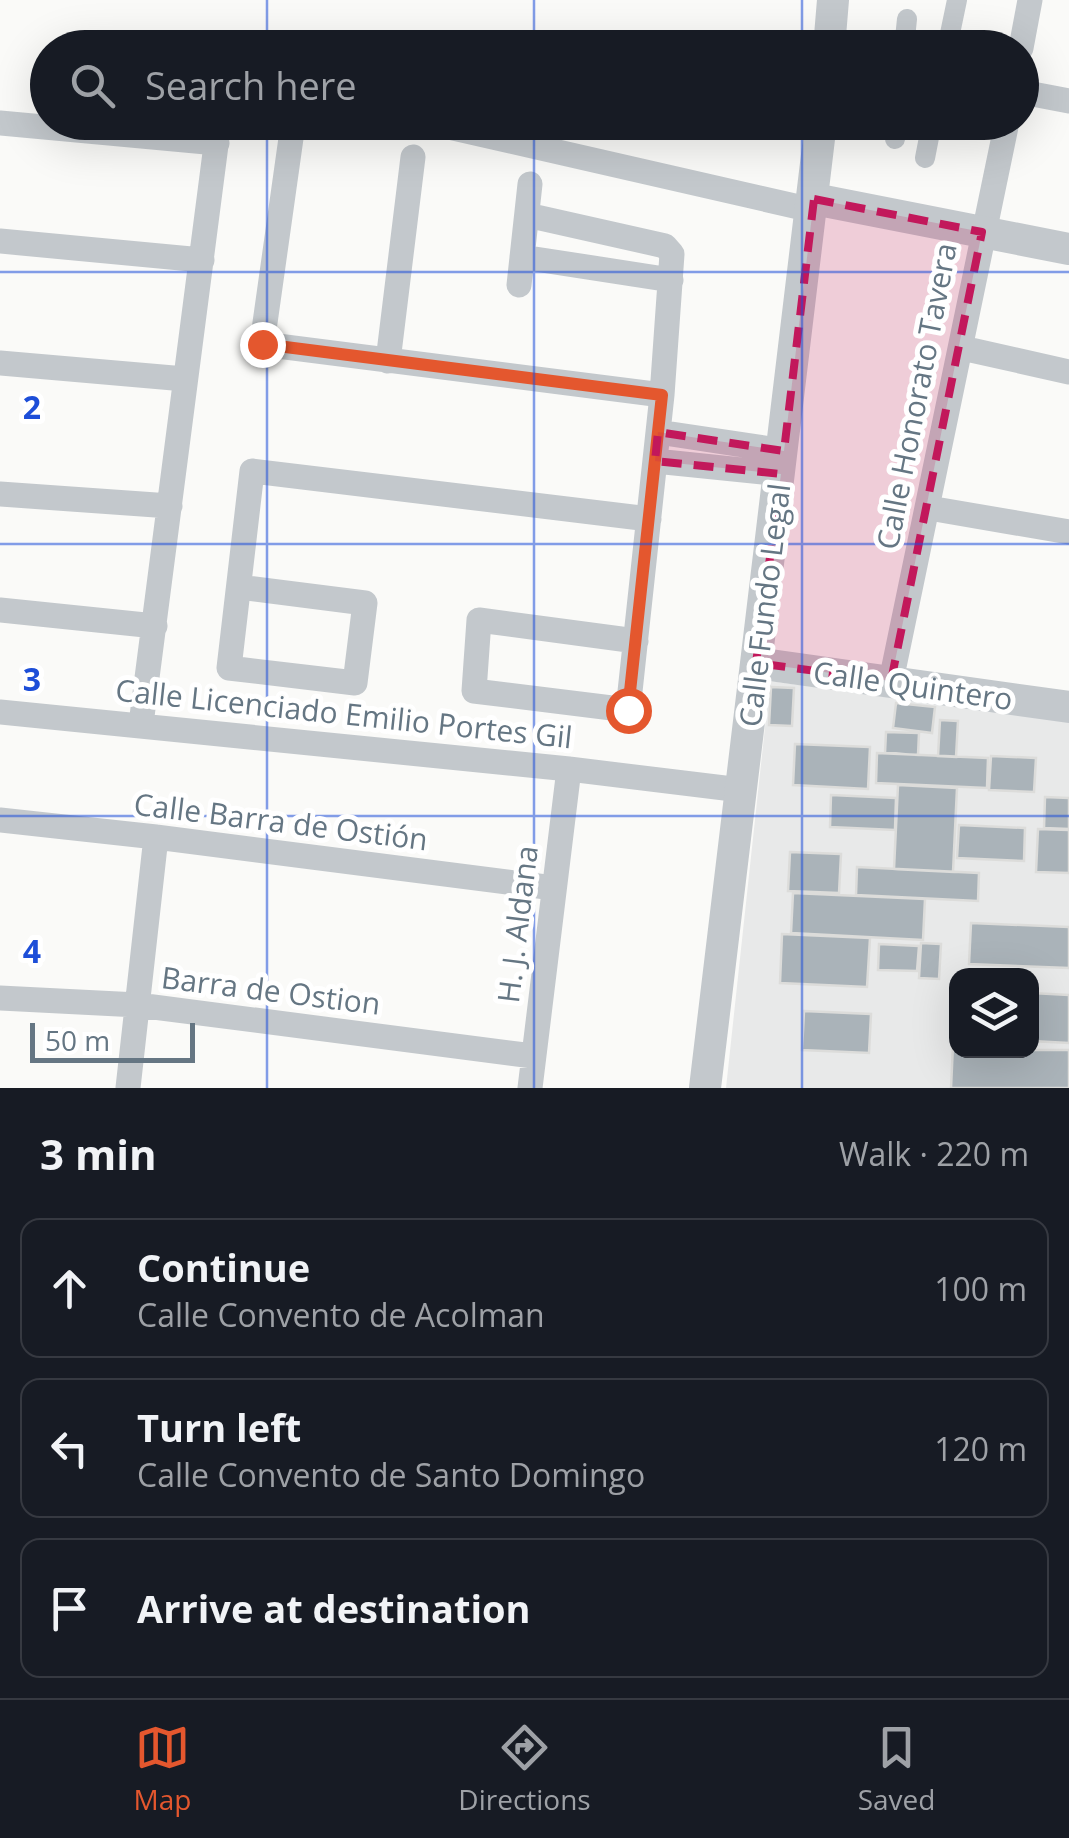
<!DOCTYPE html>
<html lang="en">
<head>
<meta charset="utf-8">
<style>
  body { margin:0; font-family:"Open Sans",sans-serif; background:#20242c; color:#f1f3f6 }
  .controls { position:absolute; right:30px; bottom:30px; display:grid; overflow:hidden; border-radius:20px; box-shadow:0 10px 40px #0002 }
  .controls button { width:90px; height:90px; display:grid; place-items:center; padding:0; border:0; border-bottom:2px solid #363941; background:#171b24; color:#f1f3f6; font:50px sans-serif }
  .scale { position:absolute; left:30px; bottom:25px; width:165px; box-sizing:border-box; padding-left:10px; border:5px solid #657683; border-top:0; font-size:28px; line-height:35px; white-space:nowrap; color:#657683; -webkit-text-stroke:8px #fff; paint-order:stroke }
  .stop { position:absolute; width:30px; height:30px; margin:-22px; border:8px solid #e4572e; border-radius:50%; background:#fff }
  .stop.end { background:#e4572e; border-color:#fff; box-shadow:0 2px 10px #0008 }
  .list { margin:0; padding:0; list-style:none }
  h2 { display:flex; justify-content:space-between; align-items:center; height:130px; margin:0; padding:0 40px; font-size:42px }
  h2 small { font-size:32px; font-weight:400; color:#9ea1a6 }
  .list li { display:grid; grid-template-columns:65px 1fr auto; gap:30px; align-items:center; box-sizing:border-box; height:140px; margin:0 20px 20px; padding:0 20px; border:2px solid #363941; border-radius:20px }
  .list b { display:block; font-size:38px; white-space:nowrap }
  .list p { margin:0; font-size:32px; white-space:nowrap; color:#9ea1a6 }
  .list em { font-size:32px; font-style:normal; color:#9ea1a6 }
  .icon { flex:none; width:55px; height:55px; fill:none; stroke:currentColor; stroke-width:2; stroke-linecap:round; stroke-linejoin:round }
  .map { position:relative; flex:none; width:1069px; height:1088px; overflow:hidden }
  .search { position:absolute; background:#171b24; box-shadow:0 10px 40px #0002; left:30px; right:30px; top:30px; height:110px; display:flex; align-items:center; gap:25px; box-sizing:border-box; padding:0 35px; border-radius:55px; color:#9ea1a6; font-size:38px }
  .sheet { height:610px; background:#171b24 }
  nav { display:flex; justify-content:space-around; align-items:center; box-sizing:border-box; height:140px; border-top:2px solid #363941; background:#171b24; font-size:28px; color:#9ea1a6 }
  nav a { display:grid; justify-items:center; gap:5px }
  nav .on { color:#e4572e }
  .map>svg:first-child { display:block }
</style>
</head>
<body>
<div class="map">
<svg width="1069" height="1088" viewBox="0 0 1069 1088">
  <rect width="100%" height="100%" fill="#fafaf8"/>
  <path fill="#e8e9e9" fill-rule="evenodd" d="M770,681L1069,722V1088H726ZM956,976H1032V1050H956Z"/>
  <path fill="#aab3b9" stroke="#dcdcda" stroke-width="2.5" d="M771,687L794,688L792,726L769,725Z
    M896,703L935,707L932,733L893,728Z
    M940,720L958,721L956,757L938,756Z
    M886,732L919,733L918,755L885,753Z
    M795,744L870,747L868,789L793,785Z
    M877,753L988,758L987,788L876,783Z
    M991,756L1036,758L1034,792L989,790Z
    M898,785L957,788L953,872L894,869Z
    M831,795L896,798L895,830L830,827Z
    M1045,797L1069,798V829L1044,828Z
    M959,825L1025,828L1024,861L957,858Z
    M1038,829L1069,830V873L1036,872Z
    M790,852L841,854L839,893L788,891Z
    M857,867L979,873L978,901L856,895Z
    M793,893L925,899L923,940L791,933Z
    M971,923L1069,927V968L969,964Z
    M782,934L870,938L867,987L780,983Z
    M921,943L941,944L939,979L919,978Z
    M879,944L919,946L917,971L878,970Z
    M1032,993L1069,995V1043L1032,1041Z
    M804,1011L871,1014L869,1053L802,1050Z
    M953,1045H956V1050H1069V1088H951Z"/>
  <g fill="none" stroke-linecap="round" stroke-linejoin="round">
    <path stroke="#c3c8cc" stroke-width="20" d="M904,48L907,19
      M947,48L957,0
      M895,139L897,122
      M925,158L932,122"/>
    <path stroke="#c3c8cc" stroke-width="25" d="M1021,48L1030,0
      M1022,92L1069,101
      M427,122L812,210
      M0,123L217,143
      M293,124L262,344L662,395
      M527,215L665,246L672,254L662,395L628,710L474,691L479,620L636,641
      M0,241L202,260
      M522,257L671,280
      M519,285L530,184
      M962,348L1069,372
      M388,361L413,157
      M0,363L185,379
      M658,432L784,451
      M655,461L781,474
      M0,494L170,506
      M929,508L1069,532
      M239,587L365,603L355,683L229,668L252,471L649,519
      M0,610L155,626
      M891,681L1007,122
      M0,712L569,769L741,790
      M141,724L219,122
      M0,820L156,837L554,888
      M0,998L138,1005L533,1056
      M128,1088L156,837
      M530,1088L569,769"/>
    <path stroke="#c3c8cc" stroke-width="32" d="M829,48L833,0
      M814,199L1069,249
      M756,663L1069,707
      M705,1088L821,122"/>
  </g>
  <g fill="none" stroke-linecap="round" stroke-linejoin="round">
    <path stroke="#e4572e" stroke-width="12" d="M262,344L662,395L628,710"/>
  </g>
  <path fill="#c2185b" fill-opacity="0.2" stroke="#c2185b" stroke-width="8" stroke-dasharray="20 12" stroke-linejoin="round" d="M814,199L982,232L891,681L756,663L781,474L655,461L658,432L784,451Z"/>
  <path fill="none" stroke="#1d4ed8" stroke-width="2.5" stroke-opacity="0.55" d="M267,0V48M534,0V48M802,0V48M267,122V1088M534,122V1088M802,122V1088M0,272H1069M0,544H1069M0,816H1069"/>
  <g text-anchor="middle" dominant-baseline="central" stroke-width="10" stroke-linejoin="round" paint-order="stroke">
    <g font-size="30" fill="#657683" stroke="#fff">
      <text transform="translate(916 396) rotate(-79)">Calle Honorato Tavera</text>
      <text transform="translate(764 605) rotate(-83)">Calle Fundo Legal</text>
      <text transform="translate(913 685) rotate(8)">Calle Quintero</text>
      <text transform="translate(344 713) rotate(6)">Calle Licenciado Emilio Portes Gil</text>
      <text transform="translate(281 821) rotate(7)">Calle Barra de Ostión</text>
      <text transform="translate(517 924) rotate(-83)">H. J. Aldana</text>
      <text transform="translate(271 990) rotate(7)">Barra de Ostion</text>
    </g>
  </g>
  <g font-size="32" text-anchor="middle" font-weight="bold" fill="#1d4ed8" stroke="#fff" stroke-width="10" stroke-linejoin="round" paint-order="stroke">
    <text x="32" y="419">2</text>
    <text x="32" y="691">3</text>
    <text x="32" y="963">4</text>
  </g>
</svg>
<div class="controls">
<button><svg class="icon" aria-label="layers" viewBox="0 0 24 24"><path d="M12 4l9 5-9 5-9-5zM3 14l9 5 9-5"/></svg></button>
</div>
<div class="scale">50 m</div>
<div class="stop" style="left:628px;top:710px"></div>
<div class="stop end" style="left:262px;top:344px"></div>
<div class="search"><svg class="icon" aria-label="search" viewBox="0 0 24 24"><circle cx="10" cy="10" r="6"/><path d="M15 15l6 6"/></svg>Search here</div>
</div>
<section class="sheet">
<h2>3 min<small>Walk · 220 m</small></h2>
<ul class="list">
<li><svg class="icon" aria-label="ahead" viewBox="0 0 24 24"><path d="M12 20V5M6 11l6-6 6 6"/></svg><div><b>Continue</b><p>Calle Convento de Acolman</p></div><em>100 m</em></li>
<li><svg class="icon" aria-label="left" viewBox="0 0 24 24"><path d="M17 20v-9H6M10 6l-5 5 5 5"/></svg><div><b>Turn left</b><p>Calle Convento de Santo Domingo</p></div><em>120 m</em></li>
<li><svg class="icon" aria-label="arrive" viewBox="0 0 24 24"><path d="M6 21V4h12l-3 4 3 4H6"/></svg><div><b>Arrive at destination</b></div></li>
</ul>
</section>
<nav>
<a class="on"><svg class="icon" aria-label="map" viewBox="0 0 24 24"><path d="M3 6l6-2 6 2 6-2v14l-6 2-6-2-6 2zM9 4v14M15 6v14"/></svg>Map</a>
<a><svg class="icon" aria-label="directions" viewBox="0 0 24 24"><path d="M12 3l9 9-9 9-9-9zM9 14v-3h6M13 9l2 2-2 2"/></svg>Directions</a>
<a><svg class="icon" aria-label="saved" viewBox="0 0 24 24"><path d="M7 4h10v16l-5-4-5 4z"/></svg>Saved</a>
</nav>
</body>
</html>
